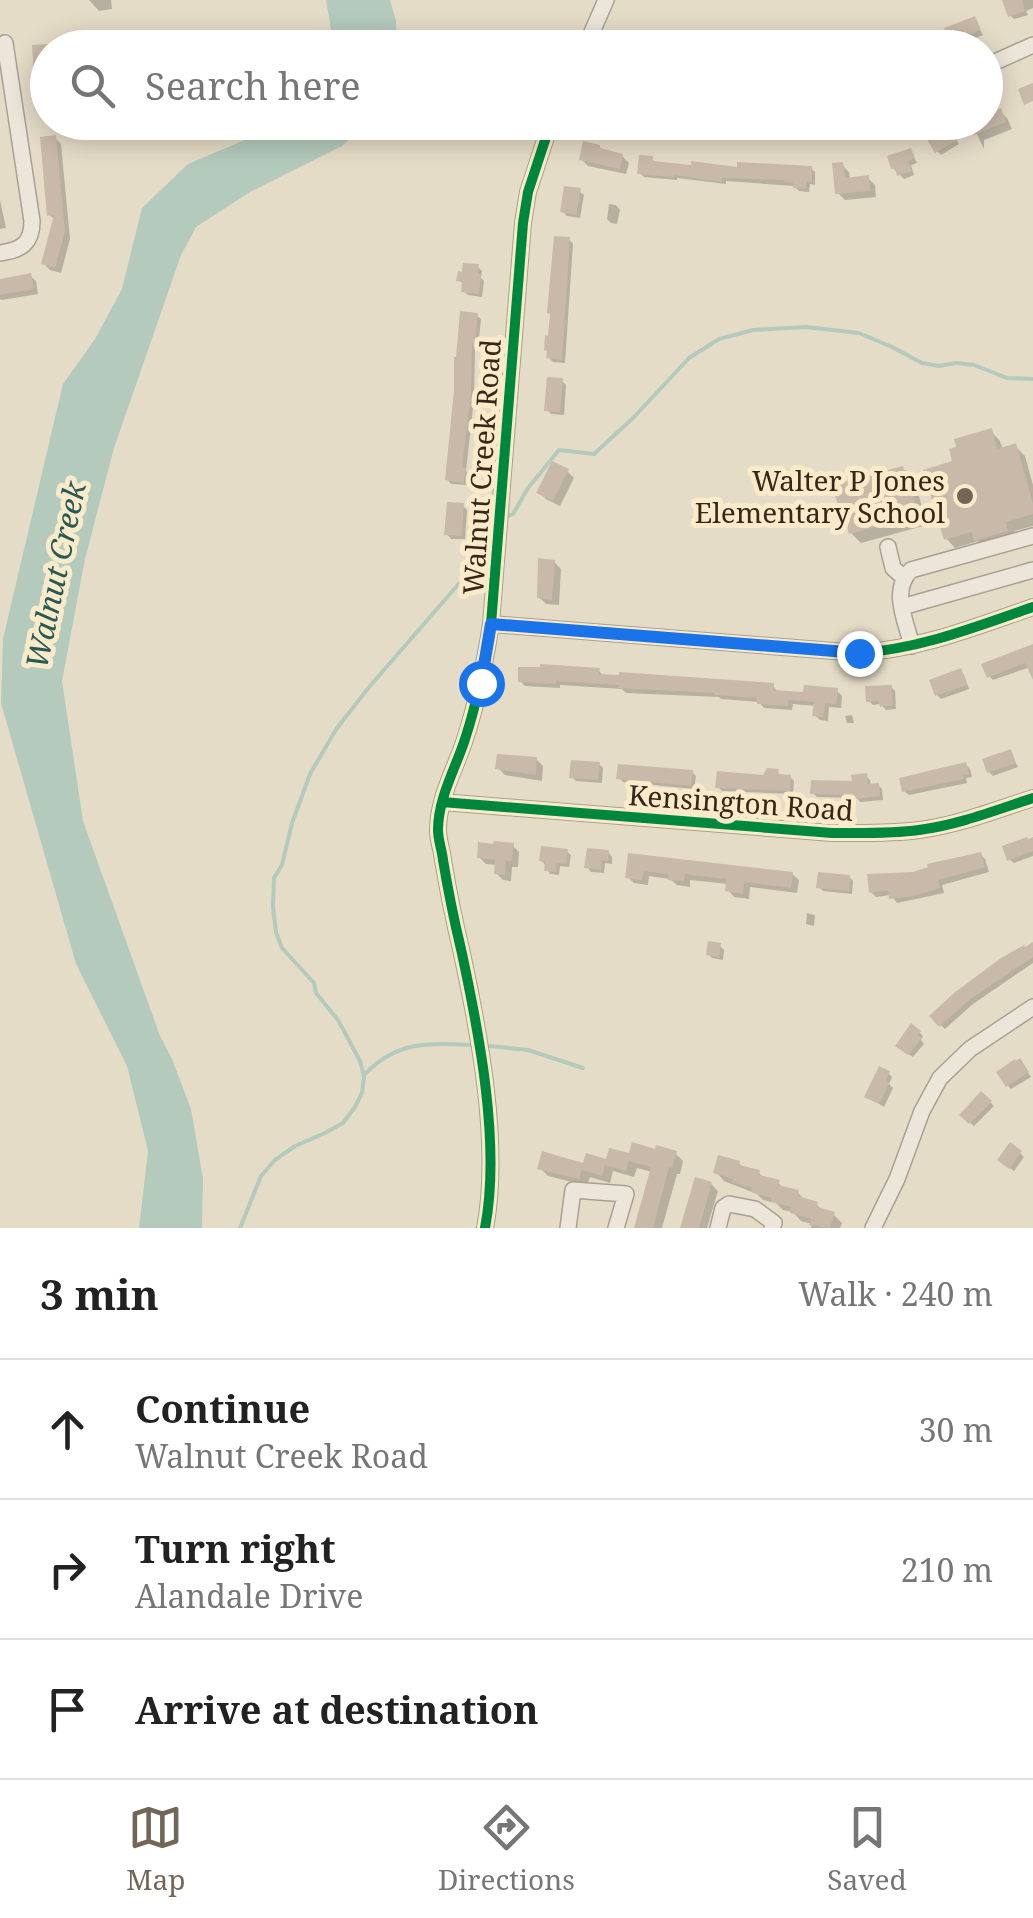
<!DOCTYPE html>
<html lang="en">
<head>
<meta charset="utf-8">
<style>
  body { margin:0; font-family:"Noto Serif",serif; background:#f2f2f2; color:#222 }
  .stop { position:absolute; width:30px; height:30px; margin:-22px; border:8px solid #1a73e8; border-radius:50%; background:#fff }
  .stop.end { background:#1a73e8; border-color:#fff; box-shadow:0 2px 10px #0008 }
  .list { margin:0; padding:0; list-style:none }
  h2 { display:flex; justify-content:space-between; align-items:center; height:130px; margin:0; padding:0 40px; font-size:42px }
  h2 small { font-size:32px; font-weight:400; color:#767676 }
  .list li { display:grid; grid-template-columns:65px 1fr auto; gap:30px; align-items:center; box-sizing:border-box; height:140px; padding:0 40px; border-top:2px solid #e0e0e0 }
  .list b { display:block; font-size:38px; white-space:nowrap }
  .list p { margin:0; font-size:32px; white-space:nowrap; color:#767676 }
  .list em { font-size:32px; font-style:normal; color:#767676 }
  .icon { flex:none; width:55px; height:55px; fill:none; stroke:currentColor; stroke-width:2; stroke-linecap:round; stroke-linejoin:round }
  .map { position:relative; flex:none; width:1033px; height:1228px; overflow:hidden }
  .search { position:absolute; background:#fff; box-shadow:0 5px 25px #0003; left:30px; right:30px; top:30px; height:110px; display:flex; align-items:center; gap:25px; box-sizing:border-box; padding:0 35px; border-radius:55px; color:#767676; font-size:38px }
  .sheet { height:550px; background:#fff }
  nav { display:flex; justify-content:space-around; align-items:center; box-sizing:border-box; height:140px; border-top:2px solid #e0e0e0; background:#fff; font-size:28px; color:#767676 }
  nav a { display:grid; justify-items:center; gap:5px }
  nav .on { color:#746656 }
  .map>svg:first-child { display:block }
</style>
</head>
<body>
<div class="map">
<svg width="1033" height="1228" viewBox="0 0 1033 1228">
  <rect width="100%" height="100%" fill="#e5dcc7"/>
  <path fill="#b4cabc" d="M326,0H390L396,21L397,47H334Z
    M285,123H367L342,146L250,192L196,227L181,255L114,448L85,559L62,681L83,821L160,1036L172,1059L191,1109L203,1179L202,1228H139L148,1151L127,1066L76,964L1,703L3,639L63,384L95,339L122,289L142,208L188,164Z"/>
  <path fill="#0003" d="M89,0H111L112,9L99,11Z
    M1008,0H1033V8L1026,11L1028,15L1014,19L1010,15Z
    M974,19L983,35L956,46L952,41Z
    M1000,111L1007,118L1012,129L984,140V149L971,122H986V118Z
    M951,131L959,144L941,155L937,151Z
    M55,138L61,144L70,239L61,273L50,270L44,264L55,220L50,215Z
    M599,147L604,152L622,156L629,163L626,174L588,166L581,159Z
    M910,150L917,163L911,165L914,175L904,179L893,168Z
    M652,159L657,164L740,170L811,168L815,172V185L810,184L809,192L799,191L794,186L726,181V184L677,178V180L644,177L640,173Z
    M842,165L849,172L850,180L868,178L875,185L876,197L845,200L838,193Z
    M579,191L584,195L580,218L567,216L563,212Z
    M0,200L6,228L0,229Z
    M609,204L616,205L620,210L617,224L611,223L607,219Z
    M569,239L573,244L565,363L553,362L549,358L550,338Z
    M478,267L482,271L481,278L484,281L482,297L468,295L464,291V285L459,280Z
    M30,276L36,281L38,294L2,300L0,299V281Z
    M476,315L481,319L478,348H475L474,399L466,471L469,474L468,485L451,484L447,479Z
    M562,381L566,385L564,415L551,414L547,410Z
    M991,431L1000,441L1003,450L1015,446L1025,456L1033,485V526L1014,531L1016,541L986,549L978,541L955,548L946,538Z
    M902,469L915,482L927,525L861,543L851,533L846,512L841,508Z
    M567,471L574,478L560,506L546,499L539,492Z
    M463,506L467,510L465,539H451L447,534Z
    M554,562L561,569L559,605L546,604L539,597Z
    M1033,647V666L993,680L989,676Z
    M598,670L605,677L773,685L778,693L837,691L842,696L841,708L829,707L828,721L820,720L815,715L816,706L793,704L792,710L764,708L759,702L721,699L719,697L626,693L622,689L560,685V688L525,686L520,681Z
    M960,671L964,675L969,689L941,699L937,695Z
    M891,687L895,691L896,709L886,710L881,704L873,705L868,700Z
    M852,715L854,723H847L845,716Z
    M1010,752L1018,767L993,776L989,772Z
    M536,759L543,766L542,781L505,775L498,768Z
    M599,764L603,768L602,783L576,781L572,777Z
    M966,765L970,769L972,777L966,778L967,783L909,795L904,791Z
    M692,772L696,776L694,789L623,782L619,778Z
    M777,772L782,777H790L794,781L793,794L722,791L718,787L764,778Z
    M866,776L870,780L871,786L878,785L882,789L883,800L860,802L857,798L817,797L813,793L855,783Z
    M1033,838V856L1014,863L1009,859Z
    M513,846L519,852L518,867H512L511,881L503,880L496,873L497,865L486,864L479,857Z
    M566,851L571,855L569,867L560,866L559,875L550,874L542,860Z
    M608,852L612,857V864L605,863L604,873L591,872L587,867Z
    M980,854L985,859L989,872L942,885L944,893L897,903L891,895L876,897L871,892L913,875Z
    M630,856L792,874L799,880L797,893L750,887L749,899L734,897L728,890V884L690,880V887L677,885L670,879L649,876L648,885L634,883L628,877Z
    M849,877L853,881L852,894L823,891L819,887Z
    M807,913L815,915L814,926L806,924Z
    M1033,945V963L973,1004L945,1029L932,1016Z
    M720,946L724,950L723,960L712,958L708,954Z
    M919,1032L923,1036L921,1040L924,1044L913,1057L902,1050Z
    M1024,1066L1031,1077L1011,1089L1007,1085Z
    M888,1073L892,1077L889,1084L893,1088L884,1107L867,1096Z
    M982,1094L994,1106L974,1126L962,1115Z
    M675,1153L683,1161L680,1174H677L662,1228H636L652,1172L637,1168L634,1177L613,1171L610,1183L590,1177L587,1186L548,1176L540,1168L585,1166L630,1156Z
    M1020,1153L1024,1157L1014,1171L1004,1164Z
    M739,1163L744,1169L759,1173L765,1179L778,1183L785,1189L798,1193L807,1202L816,1204L823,1211L833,1214L842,1223L840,1228H811L812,1224L801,1221L793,1212L783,1210L776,1203L763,1200L757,1194L724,1181L716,1172Z
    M696,1180L711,1184L718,1191L707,1228H683Z"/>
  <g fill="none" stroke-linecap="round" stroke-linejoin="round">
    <path stroke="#b4cabc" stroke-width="4" d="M509,516L513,514L528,488L559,450L594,454L634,417L689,358L719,339L753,330L806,327L859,333L892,347L922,363L939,366L956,363L974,365L1007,378L1033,379
      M490,1046L528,1050L583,1068
      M364,1075C395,1042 427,1042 470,1045
      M240,1228L261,1176L275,1160L295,1146L325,1133L343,1123L355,1107L362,1093L364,1076L360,1061L338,1020L316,993L314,983L282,948L276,932L273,907L274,878L282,865L292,823L310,774L337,728L370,686L463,579L483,529L489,526"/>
  </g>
  <path fill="#c9b9a8" d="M1002,0H1022L1025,11L1008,17Z
    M975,16L981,30L950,43L944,28Z
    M48,44V105L36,106L32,45Z
    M1033,83V101L1024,105L1018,89Z
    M1001,108L1006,122L974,135L968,122H986V115Z
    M947,123L957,140L935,153L925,136Z
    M56,135L65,232L55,268L41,264L54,215L47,216L40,137Z
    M583,141L600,145V148L623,154L620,169L579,160Z
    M911,148L915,158L908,161L912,171L897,176L895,168L891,169L887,156Z
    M639,155L653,156V161L691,165V161L737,167V162L812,166V182L806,181V189L793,188V183L784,182V180L723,178L722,182L674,175V177L637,174Z
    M843,162L845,178L869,175L870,191L835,194L832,163Z
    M564,186L581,188L576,215L560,212Z
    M554,236L570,237L562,360L546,358L547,351L544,350L545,335L548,336L550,314L547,313Z
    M463,263L479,264L478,274H481L479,294L461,292L462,282L456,281L458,271L462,272Z
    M31,273L34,289L0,295V279Z
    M460,311L478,313L475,345H472L471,394L462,467L466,468L464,483L445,480L454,390V357H456Z
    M547,377L563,378L560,412L544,411Z
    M992,428L997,449L1016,443L1033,504V514L1006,522L1008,531L974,541L972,532L944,540L923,470L952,461L949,449L956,447L954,439Z
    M552,461L569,469L553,501L536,493Z
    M903,466L904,470H906L918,516L849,534L842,508L839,509L835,495L842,493L839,483Z
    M447,502L464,503L462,536L444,535Z
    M538,558L555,560L552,600L537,598Z
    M1033,644V680L1025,663L987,678L981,664Z
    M540,664L600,668L599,674L619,675V672L774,683V690L803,692L804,685L838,688L836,704L825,703L823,717L812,716L814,702L788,700V706L757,704V698L714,695V693L618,688L619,685L556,681V684L518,682V667H540Z
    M961,668L967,685L935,696L929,680Z
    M892,685L893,705L880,707L879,701L866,702L865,686Z
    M1011,749L1016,763L987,773L982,759Z
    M497,754L537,757L536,775L495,769Z
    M571,760L600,762L598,780L569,778Z
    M966,762L969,774L963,775L964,779L902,792L899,778Z
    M618,764L693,770L691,786L616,779Z
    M767,768L779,769L778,774L791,775L790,791L715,788L717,771L763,775Z
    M867,773L868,784L879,783L880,796L854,799L853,795L810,794L811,780L852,781L851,775Z
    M1027,837L1028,839L1033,837V851L1007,861L1002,846Z
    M494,841L514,843L512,861H506L505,875L494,874L495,860L477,858L478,842L493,844Z
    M541,846L568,849L566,864L557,863L556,872L544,871L545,862L539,861Z
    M587,848L609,850L608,861L602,860L601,870L584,868Z
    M981,852L985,867L938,880L940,888L913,896L889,899L888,890L869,893L867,874L913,872L928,867L927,864Z
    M628,853L793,872L791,888L744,882L743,894L725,891L726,879L716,878L685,874L684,881L668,880V874L644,871L642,880L625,878Z
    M818,872L850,875L849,891L816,888Z
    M708,941L721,943L719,957L706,955Z
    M1033,942V957L969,1000L939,1027L929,1016L954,993L1001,958L1024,945L1025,947Z
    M911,1023L921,1031L918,1035L922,1038L908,1055L895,1046Z
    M1020,1058L1029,1072L1006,1087L996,1072L1015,1059L1016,1061Z
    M879,1066L890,1071L886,1080L890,1082L879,1104L864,1097Z
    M981,1091L992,1101L969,1124L959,1115Z
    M632,1142L655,1149L656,1145L677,1151L672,1168L669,1167L653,1228H634L651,1167L629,1161L626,1171L605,1165L602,1176L582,1170L579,1179L537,1169L542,1151L583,1163L586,1153L606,1159L609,1148L629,1153Z
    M1010,1142L1022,1151L1009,1169L997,1160Z
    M718,1155L740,1161L739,1165L760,1170L759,1175L780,1180L778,1185L799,1190L798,1196L818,1202L817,1207L835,1212L830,1228L809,1225L811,1219L790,1213L791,1207L771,1202L772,1198L751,1192L752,1188L732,1182L733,1179L713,1173Z
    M695,1177L712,1182L699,1228H680Z"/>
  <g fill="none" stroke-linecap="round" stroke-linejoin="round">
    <defs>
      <path id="minor" d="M585,48L606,0
        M986,66L1033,45
        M669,122C728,128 811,138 868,122
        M0,253C22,250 32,243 32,221L5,43
        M888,547L893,568L903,577
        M902,607L1033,570
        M491,624L859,653C920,649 975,627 1033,607
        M912,646C906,621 890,591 911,570L1033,536
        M442,802L832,833C861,833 890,834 919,830C958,825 996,810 1033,798
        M485,1228C501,1145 479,1032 461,949C454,920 448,890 443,860C442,850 438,840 438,830C438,797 457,766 466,736C478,699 485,662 491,624L523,223L528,192L551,122
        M568,1228L573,1190L626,1194L616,1228
        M718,1228L723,1208L729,1204L755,1209L774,1223L772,1228
        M873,1228L897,1179L922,1111L940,1078L970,1049L1033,1007"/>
    </defs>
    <use href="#minor" stroke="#a9a091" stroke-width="18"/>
    <use href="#minor" stroke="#ece6da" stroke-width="15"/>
    <defs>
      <path id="cycleway" d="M491,624L859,653C920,649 975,627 1033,607
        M442,802L832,833C861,833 890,834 919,830C958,825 996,810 1033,798
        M485,1228C501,1145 479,1032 461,949C454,920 448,890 443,860C442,850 438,840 438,830C438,797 457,766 466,736C478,699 485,662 491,624L523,223L528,192L551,122"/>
    </defs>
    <use href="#cycleway" stroke="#f9eaca" stroke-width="16"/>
    <use href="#cycleway" stroke="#00873e" stroke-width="10"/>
  </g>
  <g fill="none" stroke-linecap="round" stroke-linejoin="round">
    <path stroke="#1a73e8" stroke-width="12" d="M481,683L491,624L859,653"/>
  </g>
  <circle fill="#746656" stroke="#f9eaca" stroke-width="4" cx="965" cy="496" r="10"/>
  <g text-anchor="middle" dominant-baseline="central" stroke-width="10" stroke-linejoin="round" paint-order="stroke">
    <g font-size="28" fill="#372719" stroke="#f9eaca">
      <text transform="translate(481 467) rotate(-86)">Walnut Creek Road</text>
      <text transform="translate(741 802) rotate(4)">Kensington Road</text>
    </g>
    <g font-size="28" fill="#372719" stroke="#f9eaca" text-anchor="end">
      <text x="945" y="480">Walter P Jones<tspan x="945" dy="32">Elementary School</tspan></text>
    </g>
    <g font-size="30" font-style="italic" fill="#275955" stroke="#f9eaca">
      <text transform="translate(55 575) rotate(-78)">Walnut Creek</text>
    </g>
  </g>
</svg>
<div class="stop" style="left:481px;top:683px"></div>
<div class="stop end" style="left:859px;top:653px"></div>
<div class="search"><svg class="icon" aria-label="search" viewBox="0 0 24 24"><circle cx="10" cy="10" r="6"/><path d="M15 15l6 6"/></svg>Search here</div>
</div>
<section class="sheet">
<h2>3 min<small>Walk · 240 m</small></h2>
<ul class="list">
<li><svg class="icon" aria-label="ahead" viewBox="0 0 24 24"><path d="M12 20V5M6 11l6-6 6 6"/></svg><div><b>Continue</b><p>Walnut Creek Road</p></div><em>30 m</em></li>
<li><svg class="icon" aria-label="right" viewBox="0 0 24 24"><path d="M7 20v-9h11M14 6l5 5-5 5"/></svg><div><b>Turn right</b><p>Alandale Drive</p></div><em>210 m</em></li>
<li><svg class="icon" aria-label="arrive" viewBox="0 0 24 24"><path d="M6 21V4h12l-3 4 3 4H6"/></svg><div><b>Arrive at destination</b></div></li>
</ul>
</section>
<nav>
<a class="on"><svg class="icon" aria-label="map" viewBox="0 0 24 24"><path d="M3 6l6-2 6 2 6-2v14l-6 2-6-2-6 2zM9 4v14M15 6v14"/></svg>Map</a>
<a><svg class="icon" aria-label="directions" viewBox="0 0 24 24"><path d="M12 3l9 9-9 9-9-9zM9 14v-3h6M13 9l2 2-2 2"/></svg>Directions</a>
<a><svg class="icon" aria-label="saved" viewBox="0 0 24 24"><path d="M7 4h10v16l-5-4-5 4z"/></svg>Saved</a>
</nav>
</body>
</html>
